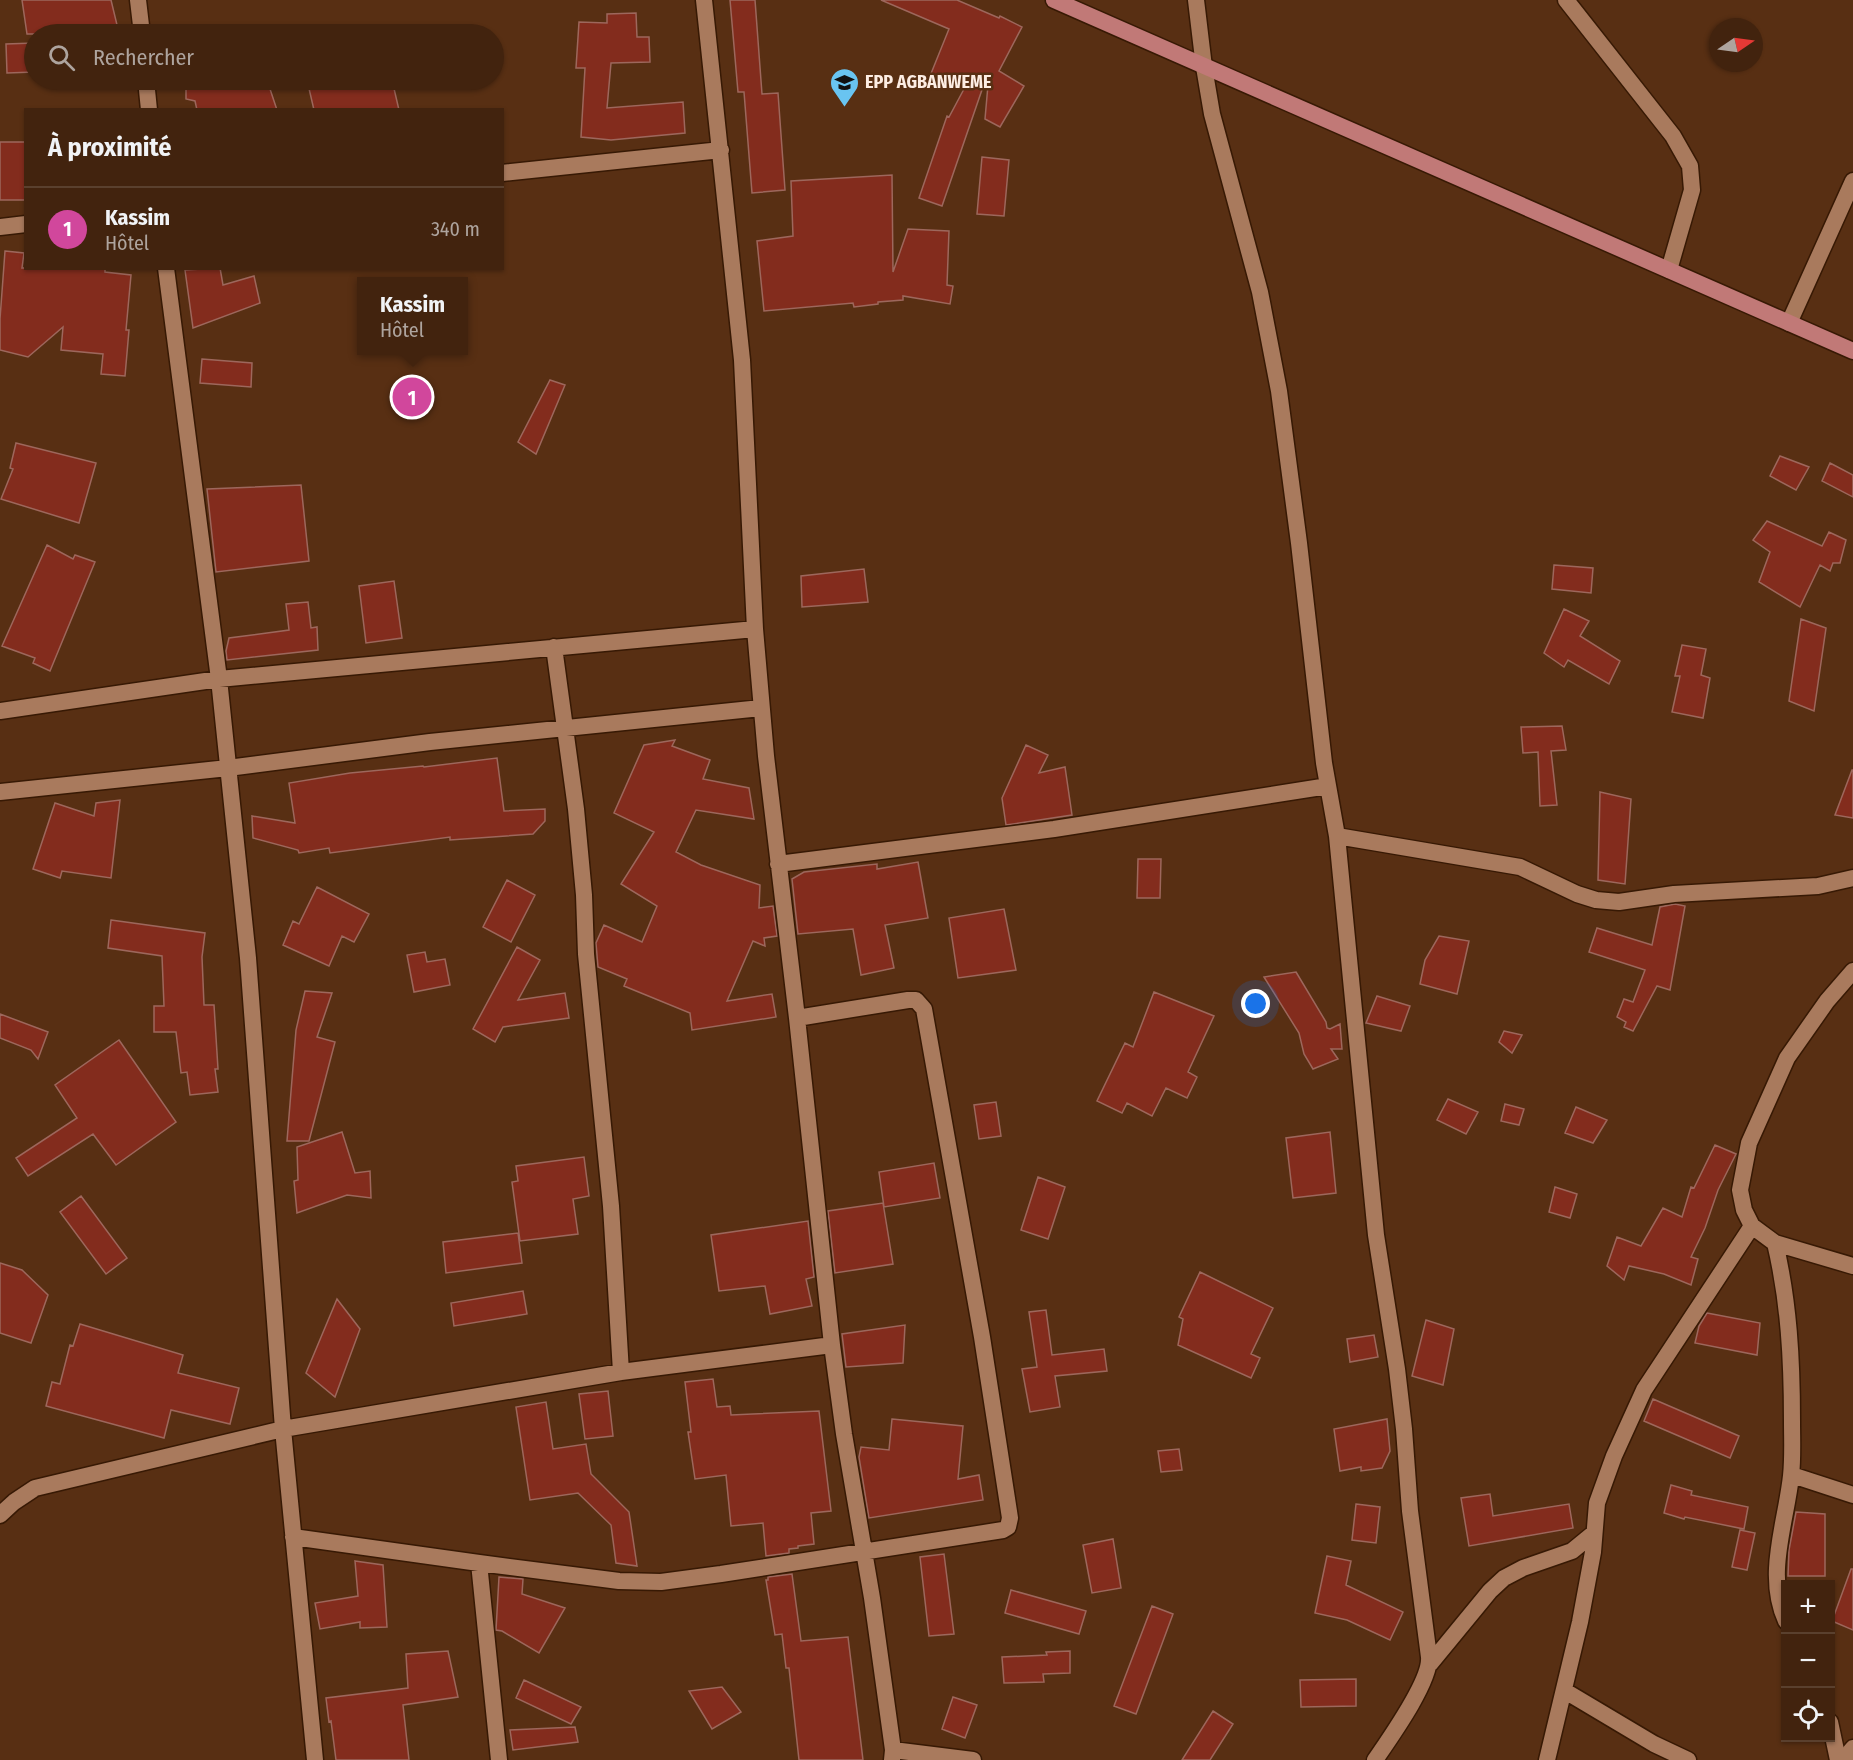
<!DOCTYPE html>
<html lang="fr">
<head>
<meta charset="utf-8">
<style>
  body { margin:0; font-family:"Fira Sans Condensed",sans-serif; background:#492b17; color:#f1f3f6 }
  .controls { position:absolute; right:18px; bottom:18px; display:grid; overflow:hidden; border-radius:0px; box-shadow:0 2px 4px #0004 }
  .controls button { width:54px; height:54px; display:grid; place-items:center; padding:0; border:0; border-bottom:2px solid #5a402e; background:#42230e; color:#f1f3f6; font:30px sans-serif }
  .compass { position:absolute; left:1709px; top:18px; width:54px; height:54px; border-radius:50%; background:#42230e; box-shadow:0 2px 4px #0004; rotate:77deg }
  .you { position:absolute; left:1256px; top:1004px; width:21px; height:21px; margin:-15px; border:4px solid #fff; border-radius:50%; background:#1a73e8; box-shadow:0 0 0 9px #1a73e833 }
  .badge { display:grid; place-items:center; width:39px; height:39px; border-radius:50%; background:#8abfa5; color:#fff; font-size:20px; font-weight:700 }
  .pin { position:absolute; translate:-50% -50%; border:3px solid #fff; box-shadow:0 2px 6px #0006 }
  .popup { position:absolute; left:357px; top:277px; width:111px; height:78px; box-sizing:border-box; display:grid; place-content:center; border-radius:0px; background:#42230e; filter:drop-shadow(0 2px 4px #0005); font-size:20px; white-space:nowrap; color:#aea49e }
  .popup b { font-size:22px; color:#f1f3f6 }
  .popup::after { content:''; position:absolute; left:50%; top:100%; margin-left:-12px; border:12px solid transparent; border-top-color:#42230e }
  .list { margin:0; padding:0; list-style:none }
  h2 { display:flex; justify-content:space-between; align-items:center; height:78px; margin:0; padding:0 24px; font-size:26px }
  h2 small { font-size:20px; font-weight:400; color:#aea49e }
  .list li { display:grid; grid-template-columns:39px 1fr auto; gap:18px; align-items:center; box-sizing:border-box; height:84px; padding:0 24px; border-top:2px solid #5a402e }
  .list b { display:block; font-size:22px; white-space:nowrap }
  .list p { margin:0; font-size:20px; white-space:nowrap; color:#aea49e }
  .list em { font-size:20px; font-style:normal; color:#aea49e }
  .icon { flex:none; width:33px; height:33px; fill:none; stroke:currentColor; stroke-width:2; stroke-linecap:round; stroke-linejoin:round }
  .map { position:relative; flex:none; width:1853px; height:1760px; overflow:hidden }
  .search { position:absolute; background:#42230e; box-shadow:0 2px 4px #0004; left:24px; top:24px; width:480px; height:66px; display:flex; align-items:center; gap:15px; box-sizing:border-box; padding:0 21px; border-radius:33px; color:#aea49e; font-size:22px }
  .panel { position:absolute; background:#42230e; box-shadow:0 2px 4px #0004; left:24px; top:108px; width:480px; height:162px; border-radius:0px }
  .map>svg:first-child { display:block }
</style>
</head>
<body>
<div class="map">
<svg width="1853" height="1760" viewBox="0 0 1853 1760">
  <rect width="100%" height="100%" fill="#582f13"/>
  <path fill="#832c1d" stroke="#9d675c" stroke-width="1.5" d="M22,0H111L118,29L66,34H27Z
    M730,0H755L762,94L778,93L785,190L752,193L744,92H738Z
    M881,0H957L999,18L1000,16L1022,27L999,71L1024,86L1000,127L985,119L988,85L984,84L942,206L919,198L947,116L949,117L964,89L930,76L949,29Z
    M636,13L637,37H649L650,62L611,63L607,108L683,102L685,133L611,140L581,137L585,68H576L579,22L607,23V14Z
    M34,43V72L7,73L6,44Z
    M186,80H267L277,110H197L195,101L186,99Z
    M307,80H392L399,110H314Z
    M0,142H26V200H0Z
    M982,157L1009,160L1004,216L977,214Z
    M892,175L893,272L908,229L949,231L947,285L953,286L950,304L903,296V300L878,302V304L854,307L853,303L764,311L757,241L793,236L791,181Z
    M5,251L24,253L22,268H105V272L131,275L126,330H129L125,376L101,374L103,354L61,350L63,327L28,357L0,350V319Z
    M220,268L223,285L254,276L260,303L193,328L185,270Z
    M202,359L252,363L251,387L200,383Z
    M550,380L565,385L536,454L518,442Z
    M16,443L96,463L79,523L1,499L13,469L10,468Z
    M1780,456L1809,467L1796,490L1770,476Z
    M1830,463L1853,475V497L1822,481Z
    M301,485L309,561L216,572L207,489Z
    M1767,521L1822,546L1829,532L1846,540L1840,563H1833L1830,571L1820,565L1800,607L1759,582L1770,552L1753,540Z
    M47,545L73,559L75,555L95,562L50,671L33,663L35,658L2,646Z
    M1554,565L1593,568L1591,593L1552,589Z
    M864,569L868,602L802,607L801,576Z
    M394,581L402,638L366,643L359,586Z
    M308,602L311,628L317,627L318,650L227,660L226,651L229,638L289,630L286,604Z
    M1564,609L1589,621L1580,636L1620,661L1609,684L1568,660L1564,667L1544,653Z
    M1801,619L1826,628L1814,711L1789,701Z
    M1682,645L1706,649L1701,675L1710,678L1703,718L1672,712L1680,676H1675Z
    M1562,726L1566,750L1551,751L1557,805L1540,806L1538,752L1523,753L1521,727Z
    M675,740L672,746L710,760L703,779L749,788L754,819L696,810L676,852L701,865L760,885L759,908L773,906L777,936L764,938L765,946L753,941L727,1001L772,994L776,1017L692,1030L690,1013L624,986L627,979L598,967L596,943L604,925L642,942L657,906L621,884L654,832L614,813L644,745Z
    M1026,745L1048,755L1039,773L1065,767L1072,815L1006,825L1002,798Z
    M497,758L504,811L545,809V821L533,834L450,840V837L330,853L329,848L299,853L298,850L253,838L252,816L295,823L289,783L350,773L423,766L424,767Z
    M1852,770H1853V818L1835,815Z
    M1600,792L1631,799L1625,884L1598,880Z
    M120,800L111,878L62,871L60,878L33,869L55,803L94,816L96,803Z
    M1138,859H1161L1160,898H1137Z
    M918,862L928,918L885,925L894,968L861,975L853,929L798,934L792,879L804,872L877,864V869Z
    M507,880L535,895L511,942L483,927Z
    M317,887L369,914L354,942L342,936L329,966L283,945L293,921L299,924Z
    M1675,904L1685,906L1670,990L1657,986L1633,1031L1624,1027L1626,1022L1617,1017L1624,999L1633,1002L1645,970L1589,952L1597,928L1652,945L1660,907Z
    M1004,909L1016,970L958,978L949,918Z
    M111,920L205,933L202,957L204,1005H214L218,1069H215L218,1092L190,1095L187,1072L181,1073L176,1032H154V1006H164L162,956L108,948Z
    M1439,936L1469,941L1457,994L1420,984L1425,960Z
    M517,947L540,960L518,1000L565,993L569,1018L503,1027L495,1042L473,1029Z
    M425,952L427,962L445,959L450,985L414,992L407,955Z
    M1296,972L1326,1022L1327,1028L1330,1029L1340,1024L1342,1049H1331L1338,1059L1313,1069L1304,1054L1299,1033L1264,977Z
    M305,991L332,993L317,1037L335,1042L309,1141H287L296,1030Z
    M1154,992L1214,1016L1188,1072L1197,1077L1187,1098L1166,1088L1152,1116L1127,1103L1122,1113L1097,1101L1125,1043L1133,1047Z
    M1377,996L1410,1006L1401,1031L1366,1023Z
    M0,1014L48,1032L38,1059L31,1050L0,1038Z
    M1504,1031L1522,1035L1512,1053L1499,1042Z
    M119,1040L176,1122L116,1165L93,1134L28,1176L16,1158L77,1118L55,1085Z
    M1448,1099L1478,1112L1466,1134L1437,1120Z
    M996,1102L1001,1136L979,1139L974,1105Z
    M1505,1104L1524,1109L1519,1125L1501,1121Z
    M1576,1107L1607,1120L1593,1143L1565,1133Z
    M342,1132L355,1173L370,1171L371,1198L347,1195L297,1213L294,1181L298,1180L297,1147Z
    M1330,1132L1336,1193L1293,1198L1286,1138Z
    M1715,1145L1736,1154L1718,1190L1705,1228L1691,1257L1698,1259L1691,1285L1664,1274L1629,1266L1624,1280L1607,1266L1617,1237L1641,1246L1663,1208L1682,1217L1691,1187L1694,1188Z
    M584,1157L589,1196L573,1199L578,1234L520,1241L512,1182L518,1181L516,1166Z
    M934,1163L940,1198L884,1207L879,1172Z
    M1038,1177L1065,1187L1048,1239L1021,1230Z
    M1555,1187L1577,1194L1570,1218L1549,1212Z
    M81,1196L127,1258L106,1274L60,1212Z
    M883,1203L893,1264L835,1273L828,1211Z
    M808,1221L814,1277L806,1279L812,1306L770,1314L765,1286L719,1291L711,1235Z
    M518,1233L522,1263L446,1273L443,1242Z
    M0,1263L22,1270L48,1295L31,1343L0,1333Z
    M1200,1272L1273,1308L1251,1354L1260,1358L1251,1378L1178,1345L1183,1319L1179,1317Z
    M523,1291L527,1314L454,1326L451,1303Z
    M337,1299L360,1329L335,1397L306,1373Z
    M1046,1310L1052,1355L1104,1349L1107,1371L1055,1376L1060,1407L1030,1412L1022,1369L1037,1367L1029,1312Z
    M1707,1313L1760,1323L1757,1355L1695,1343L1699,1326Z
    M1426,1320L1454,1329L1443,1385L1412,1376Z
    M80,1324L183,1355L178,1373L239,1388L230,1424L171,1410L164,1438L46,1406L52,1382L60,1384L70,1345L73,1346Z
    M905,1325L903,1363L846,1367L842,1334Z
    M1374,1335L1378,1357L1350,1362L1347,1339Z
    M713,1379L717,1407L730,1406L731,1415L819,1411L831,1511L811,1513L814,1544L798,1546V1548L789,1549V1553L766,1556L763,1523L731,1526L726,1475L695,1479L688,1432H691L685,1382Z
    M608,1391L613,1436L585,1439L579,1394Z
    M1653,1399L1739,1436L1730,1458L1644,1421Z
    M546,1402L553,1449L586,1444L591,1474L629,1512L637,1566L616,1563L611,1525L578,1493L530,1500L516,1407Z
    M892,1419L963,1426L958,1479L979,1475L983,1500L869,1518L859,1457L861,1447L889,1450Z
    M1387,1419L1390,1451L1382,1468L1361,1471V1467L1340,1471L1334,1429Z
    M1179,1449L1182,1470L1161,1472L1158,1451Z
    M1671,1485L1692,1491L1691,1495L1748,1507L1744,1529L1685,1517L1684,1519L1664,1513Z
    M1490,1494L1493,1516L1569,1504L1573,1528L1469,1546L1461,1498Z
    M1356,1504L1380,1507L1376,1543L1352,1540Z
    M1796,1512L1825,1514V1576H1788L1789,1550Z
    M1740,1530L1755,1533L1747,1570L1732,1567Z
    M1113,1539L1121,1588L1092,1593L1083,1545Z
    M944,1554L954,1634L929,1636L920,1557Z
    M1327,1556L1351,1561L1346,1585L1403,1612L1390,1640L1347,1620L1315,1613Z
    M355,1561L383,1565L387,1627L360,1628V1622L320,1629L315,1603L358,1596Z
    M1851,1569H1853V1630L1832,1621Z
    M792,1574L801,1641L848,1637L863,1760H799L789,1668H786L782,1634L775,1635L766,1580H768V1577Z
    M499,1577L523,1579L522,1594L565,1608L539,1653L502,1631L496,1630Z
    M1011,1590L1086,1611L1079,1634L1005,1613Z
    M1152,1606L1173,1614L1136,1714L1114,1706Z
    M448,1651L458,1697L403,1705L409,1760H336L331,1721L329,1722L326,1698L408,1688L406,1654Z
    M1070,1651V1673L1043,1674L1044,1682L1004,1683L1002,1657L1047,1655L1046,1652Z
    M1356,1679V1706L1301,1707L1300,1680Z
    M524,1680L581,1707L571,1724L516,1698Z
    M722,1687L741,1712L712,1729L689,1691Z
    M953,1697L977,1705L965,1738L942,1729Z
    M1213,1711L1233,1724L1210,1760H1182Z
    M575,1727L578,1742L513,1750L510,1730Z"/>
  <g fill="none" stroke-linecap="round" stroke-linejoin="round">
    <defs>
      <path id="minor" d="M138,0L142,34
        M704,0L742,360L755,629L766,756L797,1018L832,1345L844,1434L872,1598L893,1750L892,1760
        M1196,0L1204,67L1212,114L1260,292L1279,391L1299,543L1324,763L1337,836L1376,1235L1397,1369L1404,1429L1410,1511L1429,1657C1431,1681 1390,1738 1375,1760
        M1566,0L1673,136L1690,166L1692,190L1669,270
        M146,80L149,110
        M502,173L721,150
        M0,227L26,224
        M166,268L219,679L248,958L283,1429L315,1760
        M1789,323L1853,181
        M0,711L219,679L755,629
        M0,792L228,768L430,742L761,708
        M1337,836L1520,867L1577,894L1596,900L1619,902L1674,894L1818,886L1853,878
        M778,864L1054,829L1328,786
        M1853,971L1827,1001L1787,1058L1749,1143L1740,1190L1744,1210L1752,1226L1775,1243L1853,1266
        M1775,1243C1789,1302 1792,1360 1792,1421C1792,1439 1793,1458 1791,1476C1786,1523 1765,1575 1786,1621
        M621,1372L832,1345
        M1792,1475L1853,1495
        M0,1515L14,1502L35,1488L283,1429L621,1372L611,1206L586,954L584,895L576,809L554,647
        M293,1537L479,1563L619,1581L661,1582L721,1574L1003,1530L1008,1527L1010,1518L982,1337L924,1009L916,1000H908L797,1018
        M479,1563L499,1760
        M1430,1664L1490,1591L1504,1578L1523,1568L1572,1551L1594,1533
        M1565,1691L1654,1744L1688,1760
        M1830,1722L1838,1760
        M893,1750L973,1760
        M1547,1760L1580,1622L1593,1552L1597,1503L1614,1456L1644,1390L1752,1226
        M1843,1760L1853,1748"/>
      <path id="secondary" d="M1054,0L1853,351"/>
    </defs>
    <use href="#minor" stroke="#371904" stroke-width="19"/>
    <use href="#secondary" stroke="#371904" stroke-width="19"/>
    <use href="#minor" stroke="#a97a5d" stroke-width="16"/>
    <use href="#secondary" stroke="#c17977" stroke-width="16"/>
  </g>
  <defs>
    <symbol id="school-pin" viewBox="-11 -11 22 30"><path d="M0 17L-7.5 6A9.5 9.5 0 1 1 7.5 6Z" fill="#69c4f1" stroke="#582f13"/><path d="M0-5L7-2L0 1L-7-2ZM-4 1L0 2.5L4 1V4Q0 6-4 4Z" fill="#111"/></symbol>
  </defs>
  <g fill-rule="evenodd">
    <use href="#school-pin" x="828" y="66" width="33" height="45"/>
  </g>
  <g text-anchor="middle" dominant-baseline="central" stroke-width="5" stroke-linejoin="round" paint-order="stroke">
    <g font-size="18" font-weight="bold" fill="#fdede3" stroke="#582f13" text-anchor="start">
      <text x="865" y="82">EPP AGBANWEME</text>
    </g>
  </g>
</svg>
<div class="controls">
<button>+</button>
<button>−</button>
<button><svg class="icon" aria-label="locate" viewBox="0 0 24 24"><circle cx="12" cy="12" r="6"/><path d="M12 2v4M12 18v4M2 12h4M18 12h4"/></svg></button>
</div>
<svg class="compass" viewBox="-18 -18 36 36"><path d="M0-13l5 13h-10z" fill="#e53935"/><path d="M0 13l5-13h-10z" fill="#aea49e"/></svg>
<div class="you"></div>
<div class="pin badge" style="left:412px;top:397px;background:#d1479c">1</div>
<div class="popup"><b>Kassim</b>Hôtel</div>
<div class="search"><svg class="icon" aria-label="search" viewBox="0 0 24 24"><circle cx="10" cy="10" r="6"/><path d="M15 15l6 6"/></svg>Rechercher</div>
<section class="panel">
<h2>À proximité<small></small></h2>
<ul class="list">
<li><span class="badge" style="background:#d1479c">1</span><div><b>Kassim</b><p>Hôtel</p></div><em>340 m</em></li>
</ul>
</section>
</div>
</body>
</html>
